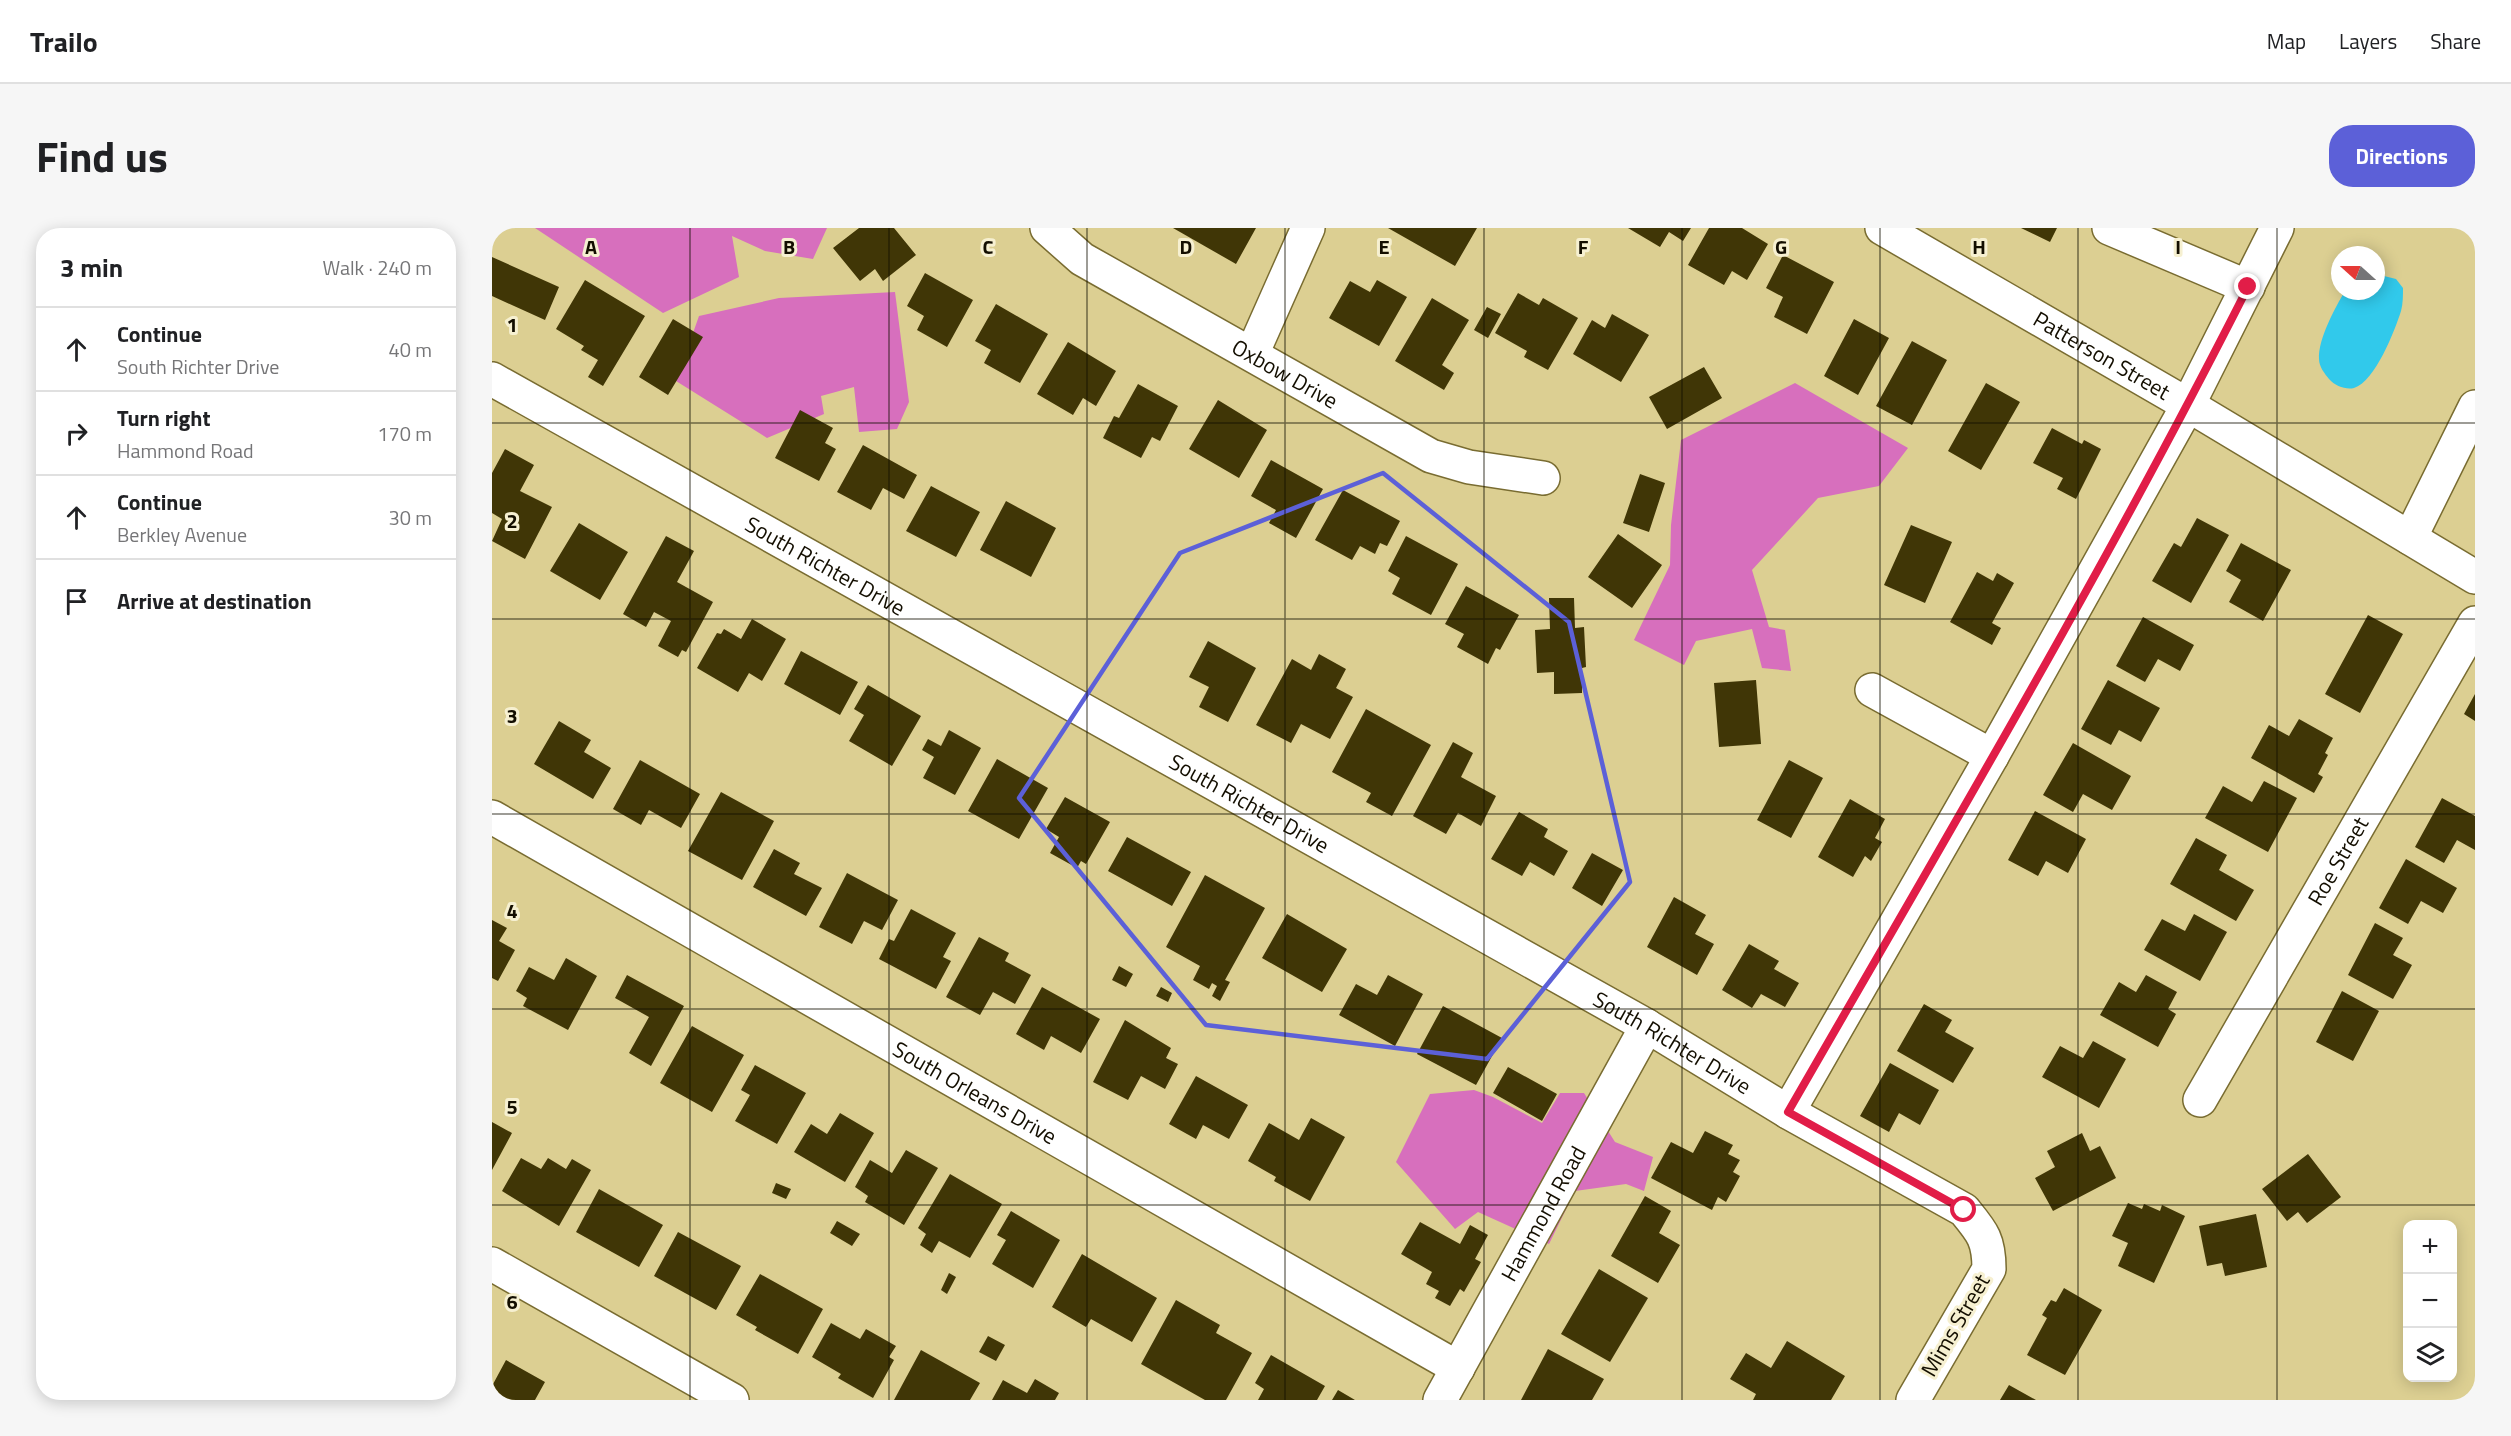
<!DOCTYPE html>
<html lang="en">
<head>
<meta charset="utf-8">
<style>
  body { margin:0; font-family:"Titillium Web",sans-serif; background:#f6f6f6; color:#202124 }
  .controls { position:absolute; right:18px; bottom:18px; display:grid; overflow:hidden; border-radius:12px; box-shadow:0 3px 15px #0003 }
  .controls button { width:54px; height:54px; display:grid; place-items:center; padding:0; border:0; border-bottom:2px solid #e0e0e0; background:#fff; color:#202124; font:30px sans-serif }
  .compass { position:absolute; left:1839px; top:18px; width:54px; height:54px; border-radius:50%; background:#fff; box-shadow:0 3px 15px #0003; rotate:291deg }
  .stop { position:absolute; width:18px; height:18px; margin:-14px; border:4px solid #e11d48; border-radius:50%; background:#fff }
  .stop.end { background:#e11d48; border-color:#fff; box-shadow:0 2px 6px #0008 }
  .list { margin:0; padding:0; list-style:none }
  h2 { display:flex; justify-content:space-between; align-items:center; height:78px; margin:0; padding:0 24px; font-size:26px }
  h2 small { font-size:20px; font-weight:400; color:#757577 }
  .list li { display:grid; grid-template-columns:39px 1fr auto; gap:18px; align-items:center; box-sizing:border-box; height:84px; padding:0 24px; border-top:2px solid #e0e0e0 }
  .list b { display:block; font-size:22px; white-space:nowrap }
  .list p { margin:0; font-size:20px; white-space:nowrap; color:#757577 }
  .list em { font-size:20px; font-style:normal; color:#757577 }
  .icon { flex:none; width:33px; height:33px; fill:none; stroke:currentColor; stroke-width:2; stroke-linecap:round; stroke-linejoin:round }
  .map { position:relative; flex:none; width:1983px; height:1172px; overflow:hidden; border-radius:24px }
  header { display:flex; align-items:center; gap:36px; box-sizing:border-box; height:84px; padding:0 30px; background:#fff; border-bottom:2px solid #e0e0e0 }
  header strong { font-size:28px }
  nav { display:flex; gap:33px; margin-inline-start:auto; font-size:21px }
  .intro { display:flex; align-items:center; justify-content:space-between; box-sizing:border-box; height:144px; padding:0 36px }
  h1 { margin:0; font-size:42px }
  .button { padding:15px 27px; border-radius:24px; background:#5c60d8; color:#fff; font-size:21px; font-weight:700 }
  main { display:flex; gap:36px; padding:0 36px }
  aside { flex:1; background:#fff; border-radius:24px; box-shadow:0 3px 15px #0003 }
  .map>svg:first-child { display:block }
</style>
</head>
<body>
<header>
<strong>Trailo</strong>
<nav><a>Map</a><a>Layers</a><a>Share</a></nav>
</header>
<div class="intro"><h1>Find us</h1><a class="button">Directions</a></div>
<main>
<aside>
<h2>3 min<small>Walk · 240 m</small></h2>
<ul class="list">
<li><svg class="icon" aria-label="ahead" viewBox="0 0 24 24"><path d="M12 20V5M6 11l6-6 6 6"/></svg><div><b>Continue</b><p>South Richter Drive</p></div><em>40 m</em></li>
<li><svg class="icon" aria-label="right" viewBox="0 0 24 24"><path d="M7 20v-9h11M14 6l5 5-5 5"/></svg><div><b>Turn right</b><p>Hammond Road</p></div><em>170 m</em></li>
<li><svg class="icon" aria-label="ahead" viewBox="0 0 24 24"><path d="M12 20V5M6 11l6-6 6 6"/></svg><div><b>Continue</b><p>Berkley Avenue</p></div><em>30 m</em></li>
<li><svg class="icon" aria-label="arrive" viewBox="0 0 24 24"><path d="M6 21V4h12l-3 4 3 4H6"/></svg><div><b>Arrive at destination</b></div></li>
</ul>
</aside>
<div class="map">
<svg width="1983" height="1172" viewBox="0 0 1983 1172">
  <rect width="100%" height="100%" fill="#dccf92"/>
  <path fill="#d76fbd" d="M43,0H335L321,31L273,23L240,8L247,49L171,85Z
    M403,64L417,174L405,201L367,204L362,159L329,168L332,186L275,210L184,153L207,88L287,70Z
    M1303,155L1416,220L1387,258L1326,270L1260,342L1277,399L1293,402L1299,443L1270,440L1260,401L1204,413L1192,437L1142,412L1178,337L1179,297L1189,212Z
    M982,862L1001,869L1050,895L1068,865H1092L1123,914L1161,929L1152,963L1134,956L1083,963L1057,1016L986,984L963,1001L904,934L938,866Z"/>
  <path fill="#31c9eb" d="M1884,46L1904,51L1911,60C1911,67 1911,76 1909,83C1903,102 1883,154 1862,160C1854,162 1843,158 1837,151C1833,146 1827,139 1827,131C1826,111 1843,80 1853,63H1884Z"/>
  <path fill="#403606" d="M367,0H402L424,27L391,53L383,41L368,53L341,20Z
    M681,0H764L744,36Z
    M896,0H985L963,38Z
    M1136,0H1199L1191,13L1177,4L1168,19Z
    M1217,0H1250L1276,16L1255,52L1240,43L1232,57L1196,37Z
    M1529,0H1565L1558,14Z
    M1291,27L1342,54L1315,106L1282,89L1291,69L1274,60Z
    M0,29L67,59L53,92L0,68Z
    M433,45L481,72L455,119L425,102L432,88L415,78Z
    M93,52L153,88L111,158L96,149L106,132L89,122L92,118L64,101Z
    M885,52L915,69L887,118L837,90L858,53L878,64Z
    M1026,65L1047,77L1051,70L1086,90L1056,142L1032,129L1035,123L1003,105Z
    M940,70L977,92L950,137L962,145L952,162L903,133Z
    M504,76L556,106L528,155L492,135L499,122L483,113Z
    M995,79L1009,86L996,110L982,102Z
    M1120,86L1157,107L1129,154L1081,126L1100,92L1113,100Z
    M181,91L211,109L176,167L147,149Z
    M1362,91L1397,110L1366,167L1332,148Z
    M1420,113L1455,132L1420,197L1384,178Z
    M576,114L624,143L604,178L591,170L581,187L545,166Z
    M1212,139L1230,170L1175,201L1157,169Z
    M1494,155L1528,174L1489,242L1456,223Z
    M646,156L686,178L668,213L660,209L649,230L611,210L622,188L627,190Z
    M726,172L775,202L747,250L697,221Z
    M308,182L341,200L333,215L344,221L327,253L283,230Z
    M1560,200L1590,216L1592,212L1609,221L1584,271L1565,261L1571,250L1541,235Z
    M371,217L425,247L412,271L391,260L379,282L345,264Z
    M13,221L42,237L28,263L60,279L33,331L0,313L10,291L0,285V245Z
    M779,232L831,261L804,310L777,295L784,282L759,268Z
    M1148,246L1173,255L1157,304L1131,295Z
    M439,258L488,284L464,329L414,303Z
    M851,262L908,293L895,318L888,315L883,326L868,318L860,332L823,312Z
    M514,273L564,300L539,349L488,322Z
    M1705,290L1737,307L1699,375L1660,353L1682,315L1689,319Z
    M87,295L136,324L108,372L58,343Z
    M1419,297L1460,314L1433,375L1392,357Z
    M1126,306L1170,337L1140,380L1096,349Z
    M174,308L202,323L185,354L221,374L194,424L190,422L186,429L166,418L179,393L162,384L154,399L131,386Z
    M914,308L966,336L939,387L900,366L908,350L896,343Z
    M1749,315L1799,342L1771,393L1737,374L1749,352L1734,343Z
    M1485,344L1501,353L1505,345L1522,355L1500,395L1509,400L1500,417L1458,394Z
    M974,358L1027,387L1008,422L1004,420L996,436L965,419L972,406L953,396Z
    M1057,370H1082L1083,400L1092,399L1094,439L1090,440V465L1062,466V444L1045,445L1043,402L1058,401Z
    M1876,387L1911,406L1868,485L1833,466Z
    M1651,389L1702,417L1688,443L1666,431L1653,454L1624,438Z
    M260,391L294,411L270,453L257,445L246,464L205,440L225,405L229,406L232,401L249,411Z
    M716,413L764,440L736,494L707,479L717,459L697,449Z
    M309,423L366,454L348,487L292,456Z
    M827,426L854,441L844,460L861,469L838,511L809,496L799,515L764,497L800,431L819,442Z
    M1264,452L1269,516L1227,519L1222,455Z
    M1616,452L1668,480L1649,514L1627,502L1619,517L1589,501Z
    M376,457L429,488L400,538L357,513L372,487L362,481Z
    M1983,466V493L1972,486Z
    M874,481L939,517L900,588L874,574L879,565L840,544Z
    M1807,491L1841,510L1833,525L1836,527L1826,546L1831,549L1822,565L1759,530L1777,497L1797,508Z
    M67,493L99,512L92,524L119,540L101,571L42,536Z
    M457,502L489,520L463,567L431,550L442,529L430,522L436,511L449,518Z
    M961,514L981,525L969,549L1004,568L989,598L966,585L954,606L921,588Z
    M1581,515L1639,548L1620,582L1591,566L1581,584L1551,567Z
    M505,531L556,560L527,611L476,583Z
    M148,532L208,566L189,600L157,582L149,597L121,581Z
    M1297,532L1331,550L1299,610L1265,592Z
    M1772,553L1805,570L1776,624L1713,590L1731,558L1760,574Z
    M229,564L282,593L250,652L196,623Z
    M573,569L618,594L594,636L589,633L585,640L558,625L567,609L554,601Z
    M1950,570L1983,588V622L1965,612L1952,635L1923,619Z
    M1358,571L1393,591L1383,610L1390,614L1379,633L1373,628L1361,649L1326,629Z
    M1543,583L1594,611L1576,645L1554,633L1546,648L1516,632Z
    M1027,584L1056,601L1052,609L1076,623L1062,648L1038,634L1030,648L999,631Z
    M635,609L699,644L680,678L616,643Z
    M1704,610L1735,627L1727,642L1762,662L1744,693L1678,656Z
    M282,621L308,635L302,646L330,660L314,688L261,659Z
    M1100,625L1131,642L1110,678L1080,660Z
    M1914,631L1965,660L1951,685L1929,673L1916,696L1887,680Z
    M355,645L406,672L390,702L372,693L360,716L327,699Z
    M713,647L773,680L733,752L738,754L728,773L720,768L725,758L720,755L717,761L701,752L708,738L674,719Z
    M1182,669L1214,687L1203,706L1222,716L1205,747L1155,719Z
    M419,681L464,705L451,729L459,733L444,761L387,731L397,711L402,713Z
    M795,686L855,721L830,764L770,730Z
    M1702,686L1735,704L1708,753L1652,722L1670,691L1693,703Z
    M0,692L15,700L7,713L23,722L6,753L0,750Z
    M1883,695L1911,710L1901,727L1920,737L1901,771L1856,747Z
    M487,709L517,725L513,733L539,747L523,776L501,764L488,787L454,769Z
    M1257,716L1287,733L1282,741L1307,755L1293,779L1269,766L1260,780L1230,762Z
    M74,730L105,748L76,802L31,778L35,770L24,763L37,739L62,752Z
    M627,738L641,746L634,759L620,752Z
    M135,747L192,778L159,838L137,825L157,789L123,770Z
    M896,747L931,766L903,818L847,787L864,756L885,767Z
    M1654,747L1685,764L1676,781L1684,786L1666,819L1608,787L1627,754L1644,764Z
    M550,759L608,791L589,825L559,808L552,822L524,806Z
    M669,759L680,765L676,774L664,768Z
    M1850,763L1887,783L1861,833L1824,814Z
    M1432,776L1460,792L1453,804L1482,820L1461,855L1405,823Z
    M951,778L1010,810L984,857L925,826Z
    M633,792L679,820L674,830L686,836L673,861L649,848L636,872L601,854Z
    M200,798L252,827L220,884L168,855Z
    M1601,813L1634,831L1607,880L1550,849L1568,818L1591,830Z
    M1398,835L1447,862L1428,897L1407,885L1397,904L1368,888Z
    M263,837L314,865L285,916L243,893L258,867L249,862Z
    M1016,839L1065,866L1050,893L1001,865Z
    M704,848L756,877L737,911L711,897L704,911L677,896Z
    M348,885L382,905L353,954L302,924L319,896L335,906Z
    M819,890L853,909L818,973L782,953L784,949L756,933L777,895L807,912Z
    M0,894L20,905L0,942Z
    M1213,903L1241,917L1236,926L1248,932L1241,944L1248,948L1234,974L1226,969L1220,982L1159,950L1179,914L1201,925Z
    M1590,905L1598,923L1608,918L1624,950L1561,983L1543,950L1563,939L1555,923Z
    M414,922L446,940L412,997L373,974L376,968L363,959L378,932L400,945Z
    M1816,926L1849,969L1815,995L1806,984L1795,993L1770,961Z
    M29,930L49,941L56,930L74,941L80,931L99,942L67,998L10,963Z
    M458,946L510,976L478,1030L447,1013L440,1025L428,1017L434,1006L426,1000Z
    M284,955L299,961L294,971L280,965Z
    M107,961L171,997L147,1039L84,1004Z
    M1153,968L1179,983L1167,1005L1188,1017L1166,1055L1119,1028Z
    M1636,975L1650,981L1652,976L1668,983L1670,977L1693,988L1662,1055L1626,1038L1636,1015L1620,1008Z
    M519,983L568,1012L541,1060L500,1036L514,1012L505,1007Z
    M1764,986L1775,1039L1733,1048L1730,1035L1715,1038L1707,998Z
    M345,993L368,1006L360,1018L338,1005Z
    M928,994L968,1016L978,997L996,1007L983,1031L989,1034L972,1064L968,1061L958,1078L943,1070L947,1063L934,1056L940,1044L909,1026Z
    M186,1004L249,1038L224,1082L162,1048Z
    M590,1026L665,1070L640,1114L599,1091L594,1099L560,1079Z
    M1107,1041L1156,1070L1118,1134L1069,1106Z
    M457,1045L464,1049L455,1066L449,1062Z
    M268,1046L331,1081L306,1126L263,1102L265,1099L244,1087Z
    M1572,1060L1610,1082L1573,1147L1535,1127L1555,1090L1550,1087L1559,1072L1564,1074Z
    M684,1072L728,1097L724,1105L760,1125L734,1172H713L649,1136Z
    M339,1095L368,1111L374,1101L404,1118L397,1129L402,1132L381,1170L346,1150L349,1146L320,1129Z
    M496,1108L513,1117L504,1133L487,1124Z
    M1295,1113L1353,1148L1339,1172H1261L1264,1166L1238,1151L1254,1125L1279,1140Z
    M1056,1121L1112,1151L1100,1172H1029Z
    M429,1122L488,1155L478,1172H402Z
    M779,1127L833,1158L825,1172H766L772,1161L763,1155Z
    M14,1132L53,1154L43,1172H1L6,1164L0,1161V1158Z
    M543,1151L567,1165L563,1172H500L511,1152L535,1165Z
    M1517,1157L1544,1172H1508Z
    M846,1162L863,1172H840Z"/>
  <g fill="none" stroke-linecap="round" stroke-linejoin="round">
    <defs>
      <g id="minor">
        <path id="s1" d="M555,0L590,31L939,228L977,239L1051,250"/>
        <path id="s2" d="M1390,0L1696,177L1983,349"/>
        <path d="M1617,0L1756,59"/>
        <path d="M760,126L816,0"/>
        <path id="s3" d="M0,151L1155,798L1296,884L1472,982C1490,1004 1497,1011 1497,1041L1421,1172"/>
        <path d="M1918,310L1983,179"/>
        <path d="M1380,462L1500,528"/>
        <path id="s4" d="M0,589L966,1140"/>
        <path id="s5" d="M1708,872L1983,395"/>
        <path d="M1296,884L1500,528L1696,177L1785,0"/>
        <path d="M0,1036L240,1172"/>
        <path id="s6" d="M948,1172L1155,798"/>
      </g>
    </defs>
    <use href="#minor" stroke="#796c31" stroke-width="36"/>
    <use href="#minor" stroke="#fff" stroke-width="33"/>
  </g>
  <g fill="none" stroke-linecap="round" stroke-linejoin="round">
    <path stroke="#e11d48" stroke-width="8" d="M1472,982L1296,884C1453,611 1614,340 1756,59"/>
  </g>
  <path fill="none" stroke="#5c60d8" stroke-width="4.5" stroke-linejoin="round" d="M891,245L1077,394L1138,654L995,831L714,797L527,570L688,325Z"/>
  <path fill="none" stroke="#130e00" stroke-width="1.5" stroke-opacity="0.55" d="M198,0V1172M397,0V1172M595,0V1172M793,0V1172M992,0V1172M1190,0V1172M1388,0V1172M1586,0V1172M1785,0V1172M0,195H1983M0,391H1983M0,586H1983M0,781H1983M0,977H1983"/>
  <g text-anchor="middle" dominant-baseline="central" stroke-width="6" stroke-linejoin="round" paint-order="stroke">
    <g font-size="22" fill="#130e00" stroke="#f6f0d1">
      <text stroke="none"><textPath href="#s2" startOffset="254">Patterson Street</textPath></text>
      <text stroke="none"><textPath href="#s1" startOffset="280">Oxbow Drive</textPath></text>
      <text stroke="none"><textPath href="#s3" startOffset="382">South Richter Drive</textPath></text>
      <text stroke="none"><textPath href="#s3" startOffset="868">South Richter Drive</textPath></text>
      <text stroke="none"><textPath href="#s5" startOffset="276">Roe Street</textPath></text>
      <text stroke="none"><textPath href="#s3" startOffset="1354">South Richter Drive</textPath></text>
      <text stroke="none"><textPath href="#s4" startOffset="556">South Orleans Drive</textPath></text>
      <text stroke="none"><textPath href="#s6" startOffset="213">Hammond Road</textPath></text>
      <text transform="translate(1463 1097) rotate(-60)">Mims Street</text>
    </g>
  </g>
  <g font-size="20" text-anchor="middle" font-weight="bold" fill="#130e00" stroke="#f6f0d1" stroke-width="6" stroke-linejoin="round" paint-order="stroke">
    <text x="99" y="26">A</text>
    <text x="297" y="26">B</text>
    <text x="496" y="26">C</text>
    <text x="694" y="26">D</text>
    <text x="892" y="26">E</text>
    <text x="1091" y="26">F</text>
    <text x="1289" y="26">G</text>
    <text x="1487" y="26">H</text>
    <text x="1686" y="26">I</text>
    <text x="20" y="104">1</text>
    <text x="20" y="300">2</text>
    <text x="20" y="495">3</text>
    <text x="20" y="690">4</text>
    <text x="20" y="886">5</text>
    <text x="20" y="1081">6</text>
  </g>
</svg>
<div class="controls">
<button>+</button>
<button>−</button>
<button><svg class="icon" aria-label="layers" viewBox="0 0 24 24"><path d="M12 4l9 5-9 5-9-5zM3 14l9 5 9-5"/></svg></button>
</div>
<svg class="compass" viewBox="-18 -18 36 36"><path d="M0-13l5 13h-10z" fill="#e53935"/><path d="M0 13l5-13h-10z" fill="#757577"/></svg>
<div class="stop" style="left:1472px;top:982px"></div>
<div class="stop end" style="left:1756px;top:59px"></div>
</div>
</main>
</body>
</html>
